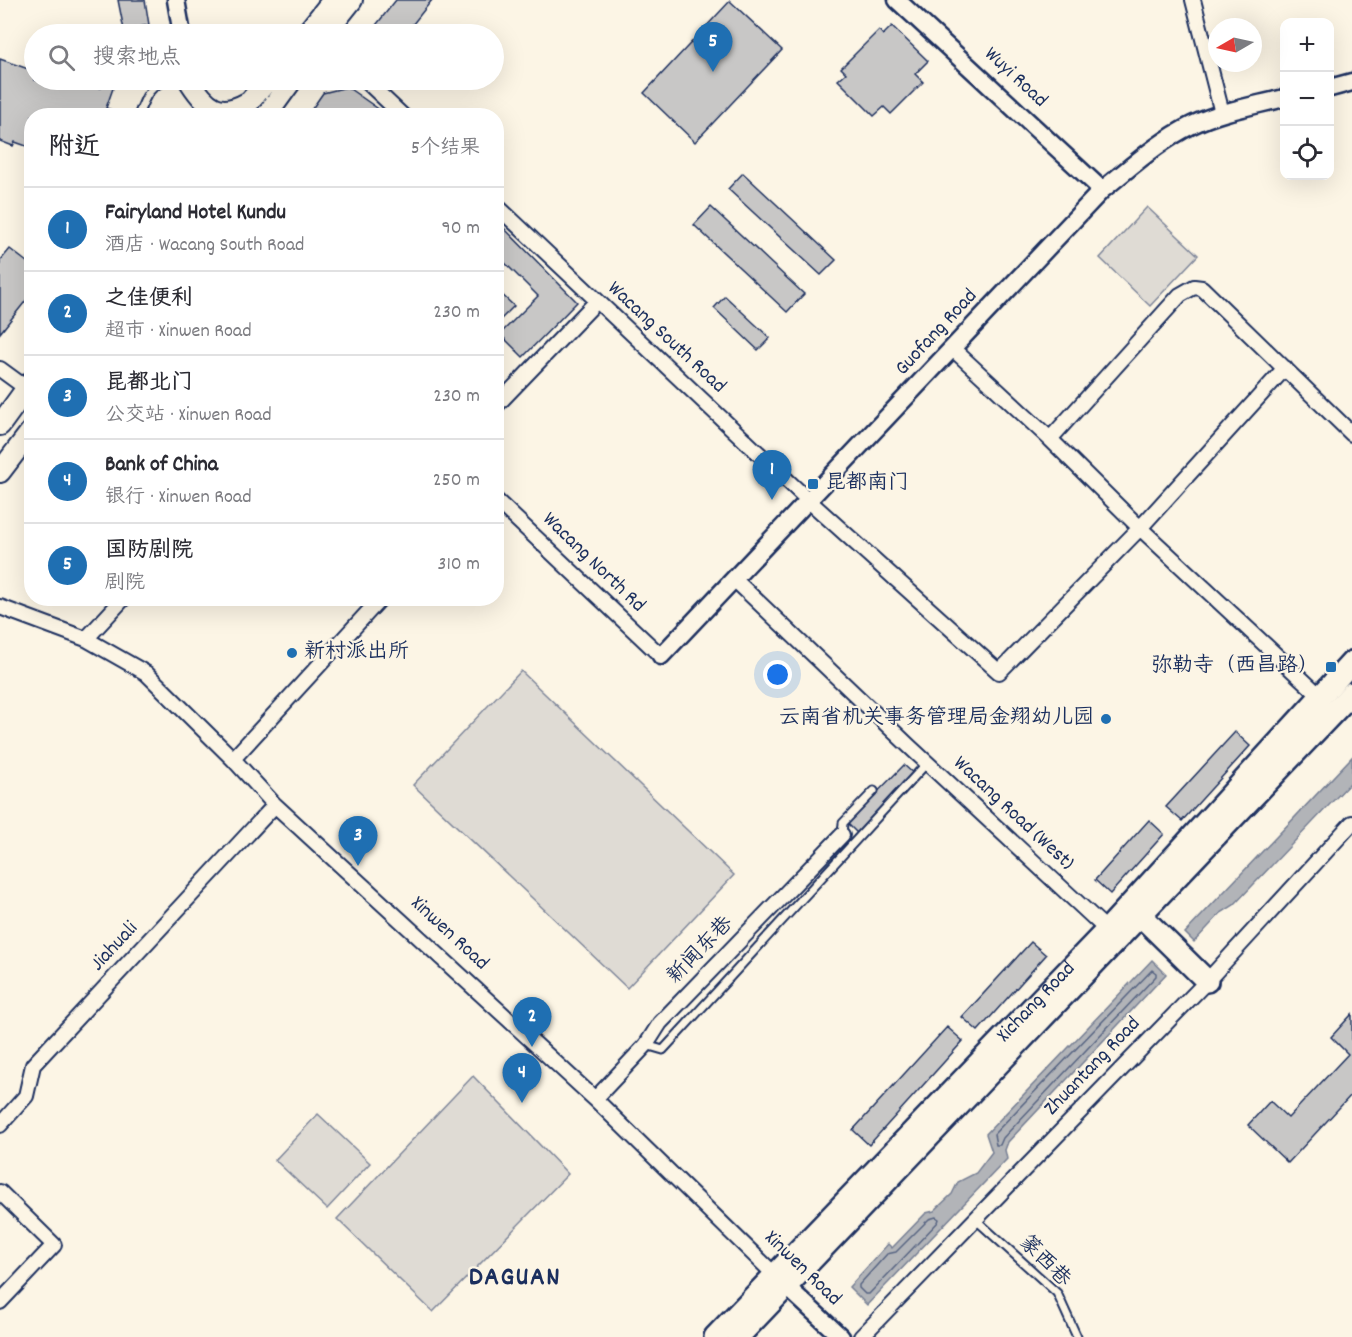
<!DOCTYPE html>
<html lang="zh">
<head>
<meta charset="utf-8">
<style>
  body { margin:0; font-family:Dekko,"LXGW WenKai TC",sans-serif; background:#f7f7f7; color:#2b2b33 }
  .controls { position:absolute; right:18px; top:18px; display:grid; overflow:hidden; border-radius:12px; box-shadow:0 6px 24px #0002 }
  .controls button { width:54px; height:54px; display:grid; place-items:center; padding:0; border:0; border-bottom:2px solid #e1e1e2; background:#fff; color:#2b2b33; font:30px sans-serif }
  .compass { position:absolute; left:1208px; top:18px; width:54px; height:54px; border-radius:50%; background:#fff; box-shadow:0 6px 24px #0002; rotate:261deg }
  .you { position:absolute; left:778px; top:675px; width:21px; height:21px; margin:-15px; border:4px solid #fff; border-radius:50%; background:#1a73e8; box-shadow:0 0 0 9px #1a73e833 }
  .badge { display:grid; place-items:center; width:39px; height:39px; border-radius:50%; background:#1f6fb2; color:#fff; font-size:20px; font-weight:700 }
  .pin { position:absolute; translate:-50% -50px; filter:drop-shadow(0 2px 3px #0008) }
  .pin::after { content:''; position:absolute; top:32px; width:21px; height:18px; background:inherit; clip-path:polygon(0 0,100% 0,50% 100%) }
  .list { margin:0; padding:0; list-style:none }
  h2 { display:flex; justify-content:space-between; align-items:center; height:78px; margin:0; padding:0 24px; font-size:26px }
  h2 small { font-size:20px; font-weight:400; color:#7c7c81 }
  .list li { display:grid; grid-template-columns:39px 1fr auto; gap:18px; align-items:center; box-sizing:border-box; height:84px; padding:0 24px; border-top:2px solid #e1e1e2 }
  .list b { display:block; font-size:22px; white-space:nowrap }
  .list p { margin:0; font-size:20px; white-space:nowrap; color:#7c7c81 }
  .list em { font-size:20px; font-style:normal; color:#7c7c81 }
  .icon { flex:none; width:33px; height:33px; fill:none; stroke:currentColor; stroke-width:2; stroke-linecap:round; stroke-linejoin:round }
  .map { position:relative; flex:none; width:1352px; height:1337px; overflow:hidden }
  .search { position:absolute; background:#fff; box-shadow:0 6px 24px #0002; left:24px; top:24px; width:480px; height:66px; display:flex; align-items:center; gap:15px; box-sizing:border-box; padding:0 21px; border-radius:33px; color:#7c7c81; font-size:22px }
  .panel { position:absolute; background:#fff; box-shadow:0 6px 24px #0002; left:24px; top:108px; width:480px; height:498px; border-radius:24px }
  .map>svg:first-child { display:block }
</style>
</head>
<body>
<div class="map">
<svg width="1352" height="1337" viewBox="0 0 1352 1337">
  <rect width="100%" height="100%" fill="#fcf5e5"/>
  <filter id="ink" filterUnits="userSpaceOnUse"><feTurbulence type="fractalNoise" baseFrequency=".0167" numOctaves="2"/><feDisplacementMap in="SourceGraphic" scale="12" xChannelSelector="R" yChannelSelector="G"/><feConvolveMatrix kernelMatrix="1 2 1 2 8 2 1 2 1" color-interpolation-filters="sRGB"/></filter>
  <g filter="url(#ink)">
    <path fill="#dfdbd4" stroke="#7d8599" stroke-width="1.5" d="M1147,207L1198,255L1150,306L1100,258Z
      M521,671L734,875L627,988L413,785Z
      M473,1076L568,1174L433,1312L337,1219Z
      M318,1114L370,1163L327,1209L275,1160Z"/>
    <path fill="#b2b4b8" stroke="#767f94" stroke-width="1.5" d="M1352,757V781L1234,905L1221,913L1194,942L1185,933Z
      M1152,960L1166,974L1008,1142L1005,1150L1007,1159L867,1305L849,1287L888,1244L892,1248L926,1213L934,1211L952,1194L958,1182L976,1173L992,1152L986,1134Z"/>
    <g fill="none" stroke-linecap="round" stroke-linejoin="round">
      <path stroke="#576482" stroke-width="1.5" d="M1152,970L1156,973V976L1017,1123L1003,1138L1000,1145H996L994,1134Z
        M936,1217L939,1219L938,1222L869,1294H865L859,1288V1285L887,1254L896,1252L929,1219Z"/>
    </g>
    <path fill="#c8c7c6" stroke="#1b2f5e" stroke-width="1.5" d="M118,0H145L149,25L124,30Z
      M396,0H432L405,34H369Z
      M730,1L782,50L695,142L644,93Z
      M892,26L928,61L915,74L923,82L891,114L884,107L874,116L838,80L846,73L841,68L879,30L883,35Z
      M0,59L34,71V80H60L78,86L80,81L101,88L104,80H116L106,108L112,110L110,116H32V148L15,142L13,146L0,141Z
      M347,87L387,115L307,116L323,93Z
      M743,173L836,260L821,275L728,189Z
      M711,207L804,294L787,312L694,225Z
      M496,220L577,302L523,357L500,334L538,296L496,254Z
      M10,249L32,266V293L0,333V261Z
      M496,289L514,306L496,324Z
      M725,296L770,338L758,350L714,308Z
      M1235,732L1250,746L1182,821L1166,807Z
      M904,765L915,775L858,834L847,823Z
      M1149,820L1164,834L1110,894L1095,880Z
      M1031,942L1046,955L978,1031L962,1017Z
      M1352,1014V1094L1288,1163L1248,1125L1270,1101L1288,1118L1348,1054L1331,1037Z
      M947,1027L963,1041L869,1145L853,1130Z"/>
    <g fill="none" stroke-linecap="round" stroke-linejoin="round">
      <defs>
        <path id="service" d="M138,116C145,97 150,83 171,80
          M842,835L843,823L874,791
          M646,1045L663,1050L927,763
          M975,1219L1057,1293L1077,1337"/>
        <path id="minor" d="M1193,0L1222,113
          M365,80L403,116
          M496,205L808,500L999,672L1140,528L1285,368
          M953,349L1050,439L1140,528L1321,697
          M0,369L26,388
          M496,406L597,301
          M1050,439L1180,295L1194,287L1202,288L1352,434
          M496,500L661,656
          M734,579L909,746L1107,930
          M0,607L86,639L146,673L233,759L275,805L595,1099L780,1280
          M86,639L124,598
          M233,759L381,598
          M595,1099L646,1045L660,1023L842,835
          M0,1125L26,1096L33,1065L275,805
          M0,1192L54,1245L0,1302
          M861,1337L1207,981L1352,823"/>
        <path id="tertiary" d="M176,0L182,34
          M897,0L1102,190
          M1330,88L1352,82
          M661,656L1102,190C1130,168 1159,141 1192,125C1221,111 1253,106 1284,98
          M786,1286L841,1337"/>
        <path id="secondary" d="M306,34L333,0
          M325,34L352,0
          M191,83C206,106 219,119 247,103
          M239,114L268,80
          M266,116L292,80
          M0,425L32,381
          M0,472L32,430"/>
        <g id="primary">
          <path d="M1141,916L1207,981"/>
          <path id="s1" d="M715,1337L1107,930L1352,662"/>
          <path d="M738,1337L1352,693"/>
        </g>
      </defs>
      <use href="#service" stroke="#1b2f5e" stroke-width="11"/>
      <use href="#minor" stroke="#1b2f5e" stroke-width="18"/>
      <use href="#tertiary" stroke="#1b2f5e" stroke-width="21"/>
      <use href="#secondary" stroke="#1b2f5e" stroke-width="24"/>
      <use href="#primary" stroke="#1b2f5e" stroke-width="26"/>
      <use href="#service" stroke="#fcf5e5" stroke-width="7"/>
      <use href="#minor" stroke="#fcf5e5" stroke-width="14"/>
      <use href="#tertiary" stroke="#fcf5e5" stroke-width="16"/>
      <use href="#secondary" stroke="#fcf5e5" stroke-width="20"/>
      <use href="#primary" stroke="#fcf5e5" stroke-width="21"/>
    </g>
  </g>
  <g fill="#1f6fb2" stroke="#fcf5e5" stroke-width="2">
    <rect x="807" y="478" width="12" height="12" rx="3"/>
    <circle cx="292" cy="653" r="6"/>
    <rect x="1325" y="661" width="12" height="12" rx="3"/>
    <circle cx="1106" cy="719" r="6"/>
  </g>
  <g text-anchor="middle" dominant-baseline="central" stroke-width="4.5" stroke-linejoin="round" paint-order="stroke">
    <g font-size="21" fill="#1b2f5e" stroke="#fcf5e5">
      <text transform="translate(1015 78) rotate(43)">Wuyi Road</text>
      <text transform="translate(937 333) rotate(-47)">Guofang Road</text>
      <text transform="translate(666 338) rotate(43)">Wacang South Road</text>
      <text transform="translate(593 563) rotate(44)">Wacang North Rd</text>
      <text transform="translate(1013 814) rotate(43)">Wacang Road (West)</text>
      <text transform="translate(449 934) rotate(43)">Xinwen Road</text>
      <text transform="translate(115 947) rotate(-47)">Jiahuali</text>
      <text transform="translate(701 951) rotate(-46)">新闻东巷</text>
      <text stroke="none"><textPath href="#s1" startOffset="464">Xichang Road</textPath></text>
      <text transform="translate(1093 1067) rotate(-46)">Zhuantang Road</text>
      <text transform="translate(1044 1262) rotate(45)">篆西巷</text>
      <text transform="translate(802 1269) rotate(44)">Xinwen Road</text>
    </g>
    <g font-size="21" fill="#1b2f5e" stroke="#fcf5e5" text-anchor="start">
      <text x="825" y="484">昆都南门</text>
      <text x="304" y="653">新村派出所</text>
      <text x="1319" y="667" text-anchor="end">弥勒寺（西昌路）</text>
      <text x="1094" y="719" text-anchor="end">云南省机关事务管理局金翔幼儿园</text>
    </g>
    <g font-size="27" font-weight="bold" letter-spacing="1.5" fill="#1b2f5e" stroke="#fcf5e5">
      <text x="515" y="1278">DAGUAN</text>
    </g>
  </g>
</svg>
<div class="controls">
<button>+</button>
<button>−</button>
<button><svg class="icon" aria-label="locate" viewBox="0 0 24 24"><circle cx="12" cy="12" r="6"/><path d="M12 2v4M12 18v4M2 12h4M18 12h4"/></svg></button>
</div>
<svg class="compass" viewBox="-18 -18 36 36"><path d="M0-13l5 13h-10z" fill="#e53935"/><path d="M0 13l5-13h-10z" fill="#7c7c81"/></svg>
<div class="you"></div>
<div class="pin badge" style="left:772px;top:500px">1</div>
<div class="pin badge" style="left:532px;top:1047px">2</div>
<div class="pin badge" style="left:358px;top:866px">3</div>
<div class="pin badge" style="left:522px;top:1103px">4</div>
<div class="pin badge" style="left:713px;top:72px">5</div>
<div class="search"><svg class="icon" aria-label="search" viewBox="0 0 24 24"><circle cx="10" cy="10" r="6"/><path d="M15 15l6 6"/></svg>搜索地点</div>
<section class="panel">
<h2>附近<small>5个结果</small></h2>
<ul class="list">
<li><span class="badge">1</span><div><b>Fairyland Hotel Kundu</b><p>酒店 · Wacang South Road</p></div><em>90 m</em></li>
<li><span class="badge">2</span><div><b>之佳便利</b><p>超市 · Xinwen Road</p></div><em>230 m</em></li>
<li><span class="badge">3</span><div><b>昆都北门</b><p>公交站 · Xinwen Road</p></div><em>230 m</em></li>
<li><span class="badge">4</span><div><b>Bank of China</b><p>银行 · Xinwen Road</p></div><em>250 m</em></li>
<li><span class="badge">5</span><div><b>国防剧院</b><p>剧院</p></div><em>310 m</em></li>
</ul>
</section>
</div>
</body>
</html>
